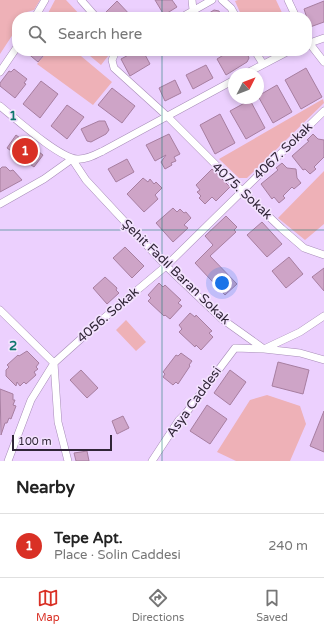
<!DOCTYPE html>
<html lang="en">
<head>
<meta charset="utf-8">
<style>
  body { margin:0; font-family:"Varela Round",sans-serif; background:#f2f2f2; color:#222 }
  .compass { position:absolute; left:228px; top:68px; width:36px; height:36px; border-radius:50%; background:#fff; box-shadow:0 2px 6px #0003; rotate:48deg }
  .scale { position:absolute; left:12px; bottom:10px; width:100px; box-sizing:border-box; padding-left:4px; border:2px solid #302537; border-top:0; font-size:11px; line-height:14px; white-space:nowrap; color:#302537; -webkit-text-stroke:3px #f3e2fe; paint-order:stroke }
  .you { position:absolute; left:222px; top:283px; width:14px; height:14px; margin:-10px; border:3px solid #fff; border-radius:50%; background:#1a73e8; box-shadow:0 0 0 6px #1a73e833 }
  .badge { display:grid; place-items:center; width:26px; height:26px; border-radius:50%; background:#d93025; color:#fff; font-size:13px; font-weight:700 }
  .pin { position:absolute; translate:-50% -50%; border:2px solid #fff; box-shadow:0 1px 4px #0006 }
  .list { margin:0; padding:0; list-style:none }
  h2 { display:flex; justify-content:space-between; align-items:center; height:52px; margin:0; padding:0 16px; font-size:17px }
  h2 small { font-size:13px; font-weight:400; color:#767676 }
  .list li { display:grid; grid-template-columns:26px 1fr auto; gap:12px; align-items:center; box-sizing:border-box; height:64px; padding:0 16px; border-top:1px solid #e0e0e0 }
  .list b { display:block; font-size:15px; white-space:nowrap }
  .list p { margin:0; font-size:13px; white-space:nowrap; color:#767676 }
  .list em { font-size:13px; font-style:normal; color:#767676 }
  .icon { flex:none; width:22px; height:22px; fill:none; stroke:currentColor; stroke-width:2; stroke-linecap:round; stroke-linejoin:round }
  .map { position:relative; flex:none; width:324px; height:461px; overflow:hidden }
  .search { position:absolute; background:#fff; box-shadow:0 2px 6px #0003; left:12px; right:12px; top:12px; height:44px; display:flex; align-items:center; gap:10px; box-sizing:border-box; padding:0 14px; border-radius:16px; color:#767676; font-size:15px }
  .sheet { height:116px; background:#fff }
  nav { display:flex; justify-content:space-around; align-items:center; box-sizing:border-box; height:56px; border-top:1px solid #e0e0e0; background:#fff; font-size:11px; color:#767676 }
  nav a { display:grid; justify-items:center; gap:2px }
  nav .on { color:#d93025 }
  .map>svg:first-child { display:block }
</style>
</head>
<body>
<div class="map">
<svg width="324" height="461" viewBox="0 0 324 461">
  <rect width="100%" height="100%" fill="#ecd0fe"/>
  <path fill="#eeb1b7" d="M0,0H40L34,10L27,12L24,17H17V28L0,54Z
    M55,0H66L82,17H46Z
    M238,0H276L284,17H242L235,1Z
    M48,51H75L112,82L93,105L37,64Z
    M84,51H112L101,65Z
    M323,99L324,103L247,178H239L219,159Z
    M324,171V224L305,240L278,218Z
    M126,320L146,342L136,351L116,330Z
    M267,395L300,406L306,424L290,461H236L217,452L250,400Z"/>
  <path fill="#cea4c7" stroke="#a77ea0" d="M155,0H172L177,7L164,15Z
    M117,1L132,17H107L104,14Z
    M324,1V22L310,27L304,9Z
    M214,10L219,11L222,17H203Z
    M25,51H39L44,55L38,62Z
    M143,51L150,64L130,76L121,59L134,52L136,54Z
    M230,51H246L249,58L247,62L226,75L217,59Z
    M206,65L213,78L193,89L186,75Z
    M306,68L322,97L301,109L285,80Z
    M14,69L27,79L24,83L26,84L15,98L0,86V83L9,71L11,72Z
    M175,80L181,93L165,101L159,88Z
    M41,81L58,94L40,118L23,104Z
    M277,85L292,112L273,123L258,96Z
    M112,88L135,106L122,123L98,105Z
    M250,100L265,128L246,139L230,111Z
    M67,105L84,117L67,139L51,126Z
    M220,114L235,143L215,154L200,125Z
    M99,121H105L109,130L106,134L91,142L87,141L81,129Z
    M169,134L180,154L174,157L176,161L171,163L172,165L165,169L161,162L166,155L155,161L146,145Z
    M313,134L318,139L324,140V157L314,167L316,169L310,174L305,169L303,170L292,156L309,141L307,140Z
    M16,135L43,155L34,167L7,148Z
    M127,159L134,172L116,182L108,169Z
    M282,163L287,168L296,169L297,178L301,183L294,189L292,187L283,196L285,198L279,203L274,197L272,199L261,184L278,170L276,168Z
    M2,167H6L10,171L13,170L22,180L0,192V169Z
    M212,169L230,187L216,201L212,197L205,204L199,198L201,196L197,192L200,190L196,185Z
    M143,178L148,182L150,179L154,184L156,182L162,188L155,195L158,199L144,212L127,194Z
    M173,208L177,212L180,209L184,213L186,212L191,218L184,225L188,228L173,242L156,223Z
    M226,216L237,227L234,230L236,232L210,256L237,284L225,295L195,263L213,245L205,236Z
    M262,222L282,244L267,257L247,235Z
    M125,247L144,266L132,278L113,258Z
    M289,257L303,274L286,288L272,271Z
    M324,268V291L312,277Z
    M105,277L117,288L116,290L119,293L107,304L93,288Z
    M159,283L163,287L165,285L181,300L178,303L182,306L170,319L165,315L164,316L148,301L151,298L148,295Z
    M190,313L195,317L196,315L212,331L209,333L213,337L201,350L196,345L195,347L179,332L182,329L179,325Z
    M27,351L39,363L36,367L38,369L34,372L36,375L26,384L24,382L20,386L17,382L16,386L6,376V370L9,367L7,365L18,355L19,356Z
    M181,353L192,361L189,365L190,366L178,384L176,382L173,385L163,377L165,374L163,372L176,355L178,356Z
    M278,362L309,370L303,394L272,386Z
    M81,370L98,388L87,398L70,380Z
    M230,370L246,382L230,405L214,393Z
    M0,389L13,394V400H15L13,405L16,406L11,419L9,418L7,423H5L1,435Z
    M207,405L227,419L210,444L190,431Z
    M324,411V452L310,446Z
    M123,416L129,428L117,434L112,421Z
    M87,451L89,461H76L74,453Z"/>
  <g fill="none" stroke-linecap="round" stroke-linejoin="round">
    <defs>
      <path id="minor" d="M81,0L96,17
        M192,0L193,10
        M222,0L231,8L236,17
        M288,0L296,17
        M35,17L45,0
        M182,17L212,0
        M307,40L324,62
        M307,44L324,38
        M116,51L112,60L114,68L168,117L242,191L282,229L304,248L324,255
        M255,51L263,64
        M0,72L17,47
        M245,74L289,51
        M0,106C16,119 59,158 77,159C86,160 95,155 103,151L234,80
        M72,159L86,180L166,266L222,319L264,349L300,353L324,360
        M0,204L44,179L72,159
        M0,310L54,363L58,422L68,461
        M8,461L31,400L54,363L104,318L166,266L324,111
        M152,461L179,420L186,413L235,348L264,349L300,332L324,316"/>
    </defs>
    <use href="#minor" stroke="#a78cb8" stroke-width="8"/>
    <use href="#minor" stroke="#fff" stroke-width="7"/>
  </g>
  <path fill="none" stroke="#0f766e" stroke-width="1" stroke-opacity="0.55" d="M162,0V17M162,51V461M0,230H324"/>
  <g text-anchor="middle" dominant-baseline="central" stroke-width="3.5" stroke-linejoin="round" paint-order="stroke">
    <g font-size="13" fill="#302537" stroke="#f3e2fe">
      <text transform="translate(283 151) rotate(-44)">4067. Sokak</text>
      <text transform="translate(242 191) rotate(43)">4075. Sokak</text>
      <text transform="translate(176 272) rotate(44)">Şehit Fadıl Baran Sokak</text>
      <text transform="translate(108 315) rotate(-41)">4056. Sokak</text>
      <text transform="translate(194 402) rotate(-54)">Asya Caddesi</text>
    </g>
  </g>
  <g font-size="13" text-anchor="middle" font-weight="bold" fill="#0f766e" stroke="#f3e2fe" stroke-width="3.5" stroke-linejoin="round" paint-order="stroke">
    <text x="13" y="120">1</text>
    <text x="13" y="350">2</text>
  </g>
</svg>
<svg class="compass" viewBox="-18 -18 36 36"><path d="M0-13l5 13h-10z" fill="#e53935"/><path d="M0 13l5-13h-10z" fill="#767676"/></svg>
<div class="scale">100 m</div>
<div class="you"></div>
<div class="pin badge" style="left:25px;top:151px">1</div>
<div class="search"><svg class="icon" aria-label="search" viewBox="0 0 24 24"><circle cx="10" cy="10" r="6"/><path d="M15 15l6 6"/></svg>Search here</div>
</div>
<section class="sheet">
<h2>Nearby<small></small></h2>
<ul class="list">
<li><span class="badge">1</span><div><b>Tepe Apt.</b><p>Place · Solin Caddesi</p></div><em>240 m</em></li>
</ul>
</section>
<nav>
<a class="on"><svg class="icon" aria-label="map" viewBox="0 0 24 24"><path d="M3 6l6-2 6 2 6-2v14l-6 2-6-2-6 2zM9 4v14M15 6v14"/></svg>Map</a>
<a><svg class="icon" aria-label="directions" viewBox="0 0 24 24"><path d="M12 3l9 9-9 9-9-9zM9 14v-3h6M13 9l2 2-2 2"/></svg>Directions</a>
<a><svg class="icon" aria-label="saved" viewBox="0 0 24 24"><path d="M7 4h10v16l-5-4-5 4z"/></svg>Saved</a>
</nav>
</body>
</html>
